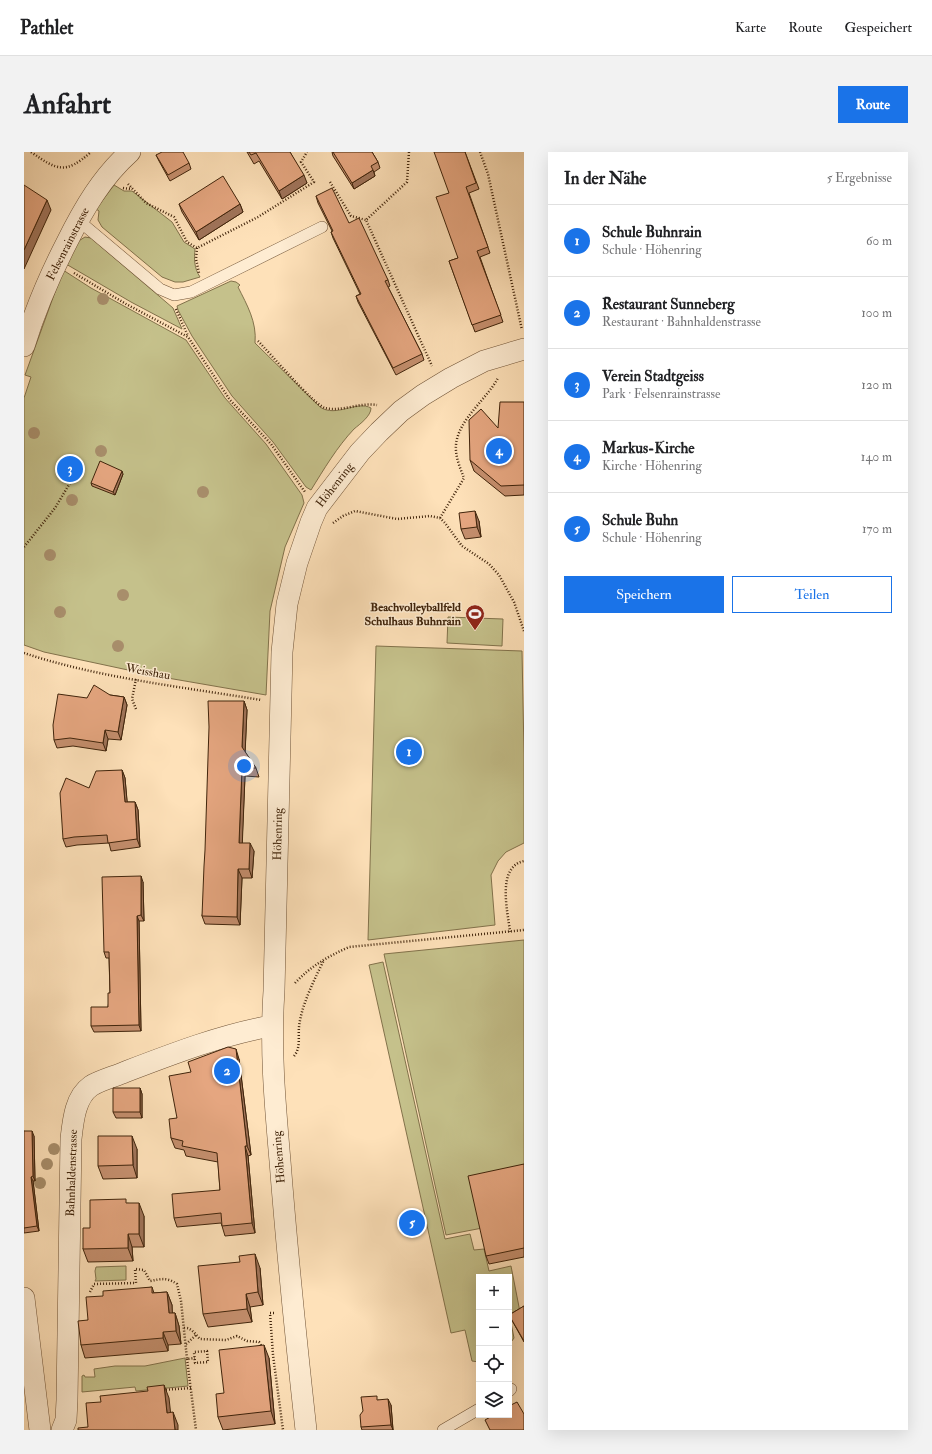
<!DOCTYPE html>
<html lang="de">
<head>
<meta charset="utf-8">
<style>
  body { margin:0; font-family:"IM FELL Double Pica",serif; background:#f2f2f2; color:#202124 }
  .controls { position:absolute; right:12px; bottom:12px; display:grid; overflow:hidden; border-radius:0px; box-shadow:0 4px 16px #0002 }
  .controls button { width:36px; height:36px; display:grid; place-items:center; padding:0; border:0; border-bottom:1px solid #e0e0e0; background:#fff; color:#202124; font:20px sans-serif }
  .you { position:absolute; left:220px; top:614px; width:14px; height:14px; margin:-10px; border:3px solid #fff; border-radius:50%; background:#1a73e8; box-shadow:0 0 0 6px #1a73e833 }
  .badge { display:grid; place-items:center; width:26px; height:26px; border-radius:50%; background:#1a73e8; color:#fff; font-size:13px; font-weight:700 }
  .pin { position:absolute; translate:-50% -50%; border:2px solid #fff; box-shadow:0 1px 4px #0006 }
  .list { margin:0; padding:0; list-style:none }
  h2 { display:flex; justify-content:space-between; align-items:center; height:52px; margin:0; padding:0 16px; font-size:17px }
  h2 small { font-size:13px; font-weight:400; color:#757577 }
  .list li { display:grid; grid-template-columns:26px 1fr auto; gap:12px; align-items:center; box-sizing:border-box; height:72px; padding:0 16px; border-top:1px solid #e0e0e0 }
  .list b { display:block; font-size:15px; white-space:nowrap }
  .list p { margin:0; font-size:13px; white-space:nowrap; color:#757577 }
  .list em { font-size:13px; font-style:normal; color:#757577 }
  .actions { display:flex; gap:8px; padding:12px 16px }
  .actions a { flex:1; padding:9px 0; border:1px solid #1a73e8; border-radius:0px; text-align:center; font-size:14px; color:#1a73e8 }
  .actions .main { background:#1a73e8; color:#fff }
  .icon { flex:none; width:22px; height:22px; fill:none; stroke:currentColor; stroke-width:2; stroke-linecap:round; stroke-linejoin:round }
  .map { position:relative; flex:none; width:500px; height:1278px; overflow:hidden; border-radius:0px }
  header { display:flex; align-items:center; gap:24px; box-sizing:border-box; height:56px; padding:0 20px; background:#fff; border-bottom:1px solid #e0e0e0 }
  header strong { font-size:19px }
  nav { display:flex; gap:22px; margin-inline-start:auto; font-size:14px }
  .intro { display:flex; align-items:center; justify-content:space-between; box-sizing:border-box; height:96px; padding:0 24px }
  h1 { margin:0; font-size:28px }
  .button { padding:10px 18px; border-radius:0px; background:#1a73e8; color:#fff; font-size:14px; font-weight:700 }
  main { display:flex; gap:24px; padding:0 24px }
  aside { flex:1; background:#fff; border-radius:0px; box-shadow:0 4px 16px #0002 }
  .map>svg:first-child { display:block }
</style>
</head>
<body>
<header>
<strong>Pathlet</strong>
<nav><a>Karte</a><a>Route</a><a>Gespeichert</a></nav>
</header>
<div class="intro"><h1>Anfahrt</h1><a class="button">Route</a></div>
<main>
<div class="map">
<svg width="500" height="1278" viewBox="0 0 500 1278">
  <rect width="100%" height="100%" fill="#fee1b9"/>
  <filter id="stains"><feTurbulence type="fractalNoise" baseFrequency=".005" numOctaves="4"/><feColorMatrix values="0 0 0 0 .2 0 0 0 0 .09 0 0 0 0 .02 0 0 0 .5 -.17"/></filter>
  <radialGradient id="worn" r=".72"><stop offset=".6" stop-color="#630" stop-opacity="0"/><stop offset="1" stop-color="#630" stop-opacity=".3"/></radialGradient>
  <path fill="#c5c18b" stroke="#82724b" d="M90,33L100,39H108L148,70L160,90L171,97C170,107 170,116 176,125L159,130H151L138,125L78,75L74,68L75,59L72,57Z
    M61,85L67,86L149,156L158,177L107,150L42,112L53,90Z
    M39,118L67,136L162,188L201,246L242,292L278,343L280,351L261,395L246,459L242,543L132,524L20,500L0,493V246L7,225L1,223Z
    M207,129L212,130L216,133L214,135C223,153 233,170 231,191L296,255C312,266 333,248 347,256C347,264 336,272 330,277C313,295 300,317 287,338L282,335L249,290L208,244L168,184L154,158L153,154Z
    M424,465L479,467L478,494L423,491Z
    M352,494L498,499L500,602V691L482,700L474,709L467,723L471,773L344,788Z
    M500,788V1068L422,1083L360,802Z
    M359,810L421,1087L446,1082L450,1098L460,1097L465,1119L487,1114L496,1160L486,1166L490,1186L485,1193V1125H455V1210L448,1209L441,1178L427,1181L345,813Z
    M102,1114V1128L71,1129L72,1127L71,1119L72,1115Z
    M161,1206L164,1234L112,1239L111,1235L58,1240V1224L60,1223L61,1225H71L70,1217L91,1214H121Z"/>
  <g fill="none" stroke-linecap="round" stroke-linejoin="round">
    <defs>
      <path id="service" d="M54,68L136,137L150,143L167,140L298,75
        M485,1239L487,1237
        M419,1278L455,1257"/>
      <path id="minor" d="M0,194C11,158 26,123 43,90C60,56 78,25 106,0
        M0,1146L16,1278
        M38,1278L42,1268L43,1248L47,987C49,969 51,945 67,934C74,929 92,924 101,920C148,902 197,883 247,874
        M282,1278C272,1188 263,1099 256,1009C251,952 246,897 250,839L258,500L263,452L273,411L287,370L293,356L336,300L355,280L377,259L399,243L427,226L460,209L500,197"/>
    </defs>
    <use href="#service" stroke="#705336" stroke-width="12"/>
    <use href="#minor" stroke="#705336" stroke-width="22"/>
    <path stroke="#40240b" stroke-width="2.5" stroke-dasharray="1 2" stroke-linecap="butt" d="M7,0C33,18 41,23 67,0
      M385,0L383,30L342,68L408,214
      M456,0L464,22L498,178
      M306,30L327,64L342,68
      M104,32L122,51L150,65L163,90L173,96L234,65L290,30L277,10L283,0
      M99,36L106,37L108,36
      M173,96L172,107L175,121
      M50,121L102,152L164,185L206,248L247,292L281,340
      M152,157L164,184
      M234,189C245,200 290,253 301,256C318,260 336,250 353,253
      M416,366L440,326C436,316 431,304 432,293C434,268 462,248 474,226
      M309,371L319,364L331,359L373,367L406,364L416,366L421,371L438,394L465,412L475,423L490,450L500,479
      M0,395L31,356L49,326
      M0,501C75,526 159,535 237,548
      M112,557L108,547L112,527
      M486,780C484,760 472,715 500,709
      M271,831C287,814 303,805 325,795L500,778
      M270,904C277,896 274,885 275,875C277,854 291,826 300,808
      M66,1140L70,1132L112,1131L111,1117L120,1118L126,1129C137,1127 143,1125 153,1132L157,1149L163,1207L171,1206
      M250,1161H246L249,1203L259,1278
      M160,1176C167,1175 171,1182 176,1187L202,1188L213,1184L223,1189L235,1190L238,1195
      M162,1192L172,1183
      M183,1199L184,1210L171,1211L170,1200Z
      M163,1207L172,1278
      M139,1238L167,1236"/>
    <use href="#service" stroke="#feecd2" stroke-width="11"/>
    <use href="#minor" stroke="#feecd2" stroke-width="21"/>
  </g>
  <g fill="#a88e6b">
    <circle cx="79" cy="147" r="6"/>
    <circle cx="10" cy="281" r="6"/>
    <circle cx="77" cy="299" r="6"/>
    <circle cx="179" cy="340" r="6"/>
    <circle cx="48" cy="348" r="6"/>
    <circle cx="26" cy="403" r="6"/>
    <circle cx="99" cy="443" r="6"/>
    <circle cx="36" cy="460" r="6"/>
    <circle cx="94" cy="494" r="6"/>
    <circle cx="30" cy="997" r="6"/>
    <circle cx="23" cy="1012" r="6"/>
    <circle cx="16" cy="1031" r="6"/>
  </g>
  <path fill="#c58f6e" stroke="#40240b" d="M223,0H266L283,31L258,47L235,9L230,12Z
    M308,0H348L354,10L356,16L350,20L351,24L330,37L309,4Z
    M441,0L455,37L445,41L466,101L456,105L479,170L451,180L425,109L434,106Z
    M132,3L165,11L167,17L146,29L135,9Z
    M292,44L325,71L364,128L366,134L364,135L398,202L400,208L372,223L334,150L332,144L336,142L309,86L307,80L308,79L294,51Z
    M155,52H216L219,60L175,88L158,60Z
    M500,250V343L481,344L450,319L446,308L474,276Z
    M99,322L91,343L68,334L67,331Z
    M455,369L457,385L441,387L437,377Z
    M86,543L100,545L103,553L97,588L84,587L82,599L49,594L33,596L30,588L63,546Z
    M220,549L223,558L221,600L232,616L235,625L221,624L218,691L230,699L228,726H218L216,773L181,772L178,764Z
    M98,618L101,626L103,650H111L114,658L116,695L87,699L85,691L53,693L42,695L39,687L65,636Z
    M119,730L120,769H115L117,879L70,880L67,874L84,855L86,841L85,806H82L80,800Z
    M215,907L227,1003L224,1004L231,1081L201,1084L198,1074L197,1071L153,1075L150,1066L196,1038L194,1010L162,1004L160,998L151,996L147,986L167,920Z
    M116,936L118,942V966H92L89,960Z
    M0,979L10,984L11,1029H9L15,1079L0,1081Z
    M113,997V1026L79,1027L74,1014Z
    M500,1012V1105L465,1112L462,1104Z
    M104,1051L120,1064V1095H108L109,1109L64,1110L59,1097L66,1076Z
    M236,1116L239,1153L226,1155L228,1170L184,1175L179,1162Z
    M128,1135L130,1141L143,1140L148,1153V1161H151L155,1174L157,1192L144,1193V1199L61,1206L57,1193L64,1168L79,1144Z
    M500,1154V1190L485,1163Z
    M245,1206L251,1272L199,1278L194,1265L200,1241Z
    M354,1248L367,1253L369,1278H338L337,1275Z"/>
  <path fill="#a0745a" stroke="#40240b" d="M349,18L351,24L330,37L328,31Z
    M280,23L283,31L258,47L255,39Z
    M23,48L27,58L0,117V98Z
    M216,52L219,60L175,88L172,80Z
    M98,319L99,322L91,343L89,340Z
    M451,359L455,369L457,385L453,375Z
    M100,545L103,553L97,588L94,580Z
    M220,549L223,558L221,603L218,595Z
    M81,578L84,587L82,599L79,591Z
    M218,616L221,624L218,699L215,691Z
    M98,618L101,626L104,659L101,650Z
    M111,650L114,658L116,695L113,687Z
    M226,691L230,699L228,726L225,717Z
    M214,717L218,726L216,773L213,765Z
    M117,724L119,730L120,769L117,763Z
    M113,764L115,769L117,879L115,873Z
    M212,897L215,907L227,1003L223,994Z
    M116,936L118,942V966L116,960Z
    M8,979L10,984L11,1029L9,1024Z
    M108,984L113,997V1026L109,1013Z
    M221,994L224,1004L231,1081L228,1071Z
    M7,1025L9,1029L15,1079L13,1074Z
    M115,1051L120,1064V1095L115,1082Z
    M104,1082L108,1095L109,1109L104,1096Z
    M231,1102L236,1116L239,1153L234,1140Z
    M143,1140L148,1153L149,1174L145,1161Z
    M222,1142L226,1155L228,1170L223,1157Z
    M151,1161L155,1174L157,1192L152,1179Z
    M139,1180L144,1193V1199L139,1186Z
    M240,1193L245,1206L251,1272L247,1259Z
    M140,1233L145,1246L148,1274L143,1261Z
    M364,1247L367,1253L369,1278L367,1273Z
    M149,1260L154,1273V1278H151Z"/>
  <path fill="#e5a680" stroke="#40240b" d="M138,0H159L165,11L144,23L132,3Z
    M225,0H266L280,23L255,39L232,1L227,3Z
    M309,0H348L354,10L347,14L349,18L328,31Z
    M410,0H441L452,31L442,35L464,95L453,99L477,163L448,173L425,109L434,106L412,45L425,41Z
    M199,24L216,52L172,80L155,52Z
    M0,33L23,48L0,98Z
    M308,36L325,71L335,66L364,128L361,129L398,202L369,216L332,144L337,142L307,80L309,79L292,44Z
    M476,250H500V333L477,334L446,308L445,268L457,257L474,276Z
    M76,309L98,319L89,340L67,331Z
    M451,359L453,375L437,377L435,361Z
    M70,533L86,543L100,545L94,580L81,578L79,591L46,586L30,588L29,573L34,542L63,546Z
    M184,549H220L218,595L232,616H218L215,691H226L225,717H214L213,765L178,764L180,714L181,698L185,575Z
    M98,618L101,650H111L113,687L84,691L83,683L50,685L39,687L36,641L42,626L65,636L72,619Z
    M117,724V763L113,764L115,873L67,874V855H84V841H86L85,800H80L78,725Z
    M204,895L212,897L223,994H221L228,1071L198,1074L197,1061L150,1066L148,1042L196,1038L193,1001L158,994L159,989L147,986L145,967L153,966L145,924L167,920L164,910Z
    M89,936H116V960H89Z
    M0,979H8L9,1024L7,1025L13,1074L0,1076Z
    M74,984H108L109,1013L74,1014Z
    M500,1012V1096L462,1104L444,1024Z
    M102,1047V1051H115V1082H104V1096L59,1097V1076H66V1048Z
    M231,1102L234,1140L222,1142L223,1157L179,1162L174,1114L216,1110L215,1104Z
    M128,1135V1141L143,1140L145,1161H151L152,1179L139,1180V1186L57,1193L54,1169L64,1168L62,1145L79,1144V1139Z
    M500,1154V1189L485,1163Z
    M240,1193L247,1259L194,1265L192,1242L200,1241L195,1198Z
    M140,1233L143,1261L149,1260L151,1278H54V1276L64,1275L62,1251L77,1250L76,1244L124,1239L123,1235Z
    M353,1244V1248L364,1247L367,1273L337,1275L336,1263L339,1259L337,1245Z
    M493,1250L500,1262V1278H466L461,1268L470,1263H485V1254Z"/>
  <defs>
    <symbol id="stadium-pin" viewBox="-11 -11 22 30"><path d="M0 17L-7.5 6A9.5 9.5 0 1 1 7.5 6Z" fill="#8f2418" stroke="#feecd2"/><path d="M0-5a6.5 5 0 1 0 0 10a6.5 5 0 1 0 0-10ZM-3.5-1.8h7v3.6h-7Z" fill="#fff"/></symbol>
  </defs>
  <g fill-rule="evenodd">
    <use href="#stadium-pin" x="440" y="451" width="22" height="30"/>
  </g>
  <g text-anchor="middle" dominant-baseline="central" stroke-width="3" stroke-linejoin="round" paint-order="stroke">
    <g font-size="12" fill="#40240b" stroke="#feecd2">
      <text transform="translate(44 92) rotate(-63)">Felsenrainstrasse</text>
      <text transform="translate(311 333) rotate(-52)">Höhenring</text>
      <text transform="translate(124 520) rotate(10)">Weisshau</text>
      <text transform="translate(254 682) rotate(-89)">Höhenring</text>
      <text transform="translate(255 1005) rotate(-95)">Höhenring</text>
      <text transform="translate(48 1021) rotate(-88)">Bahnhaldenstrasse</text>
    </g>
    <g font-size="12" font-weight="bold" fill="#40240b" stroke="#feecd2" text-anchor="end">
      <text x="437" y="455">Beachvolleyballfeld<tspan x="437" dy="14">Schulhaus Buhnrain</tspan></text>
    </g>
  </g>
  <rect width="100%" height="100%" filter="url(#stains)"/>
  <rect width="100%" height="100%" fill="url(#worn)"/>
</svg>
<div class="controls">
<button>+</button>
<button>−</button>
<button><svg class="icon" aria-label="locate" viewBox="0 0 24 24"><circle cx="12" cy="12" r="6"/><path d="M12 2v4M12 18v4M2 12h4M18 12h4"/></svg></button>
<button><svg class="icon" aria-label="layers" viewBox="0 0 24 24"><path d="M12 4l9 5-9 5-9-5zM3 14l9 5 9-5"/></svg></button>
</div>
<div class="you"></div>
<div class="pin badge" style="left:385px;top:600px">1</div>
<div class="pin badge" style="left:203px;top:919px">2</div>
<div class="pin badge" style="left:46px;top:317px">3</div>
<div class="pin badge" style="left:475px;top:299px">4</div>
<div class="pin badge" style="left:388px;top:1071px">5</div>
</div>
<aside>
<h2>In der Nähe<small>5 Ergebnisse</small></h2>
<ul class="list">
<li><span class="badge">1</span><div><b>Schule Buhnrain</b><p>Schule · Höhenring</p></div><em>60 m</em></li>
<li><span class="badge">2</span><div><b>Restaurant Sunneberg</b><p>Restaurant · Bahnhaldenstrasse</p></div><em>100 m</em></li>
<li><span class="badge">3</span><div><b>Verein Stadtgeiss</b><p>Park · Felsenrainstrasse</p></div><em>120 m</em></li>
<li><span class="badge">4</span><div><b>Markus-Kirche</b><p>Kirche · Höhenring</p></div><em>140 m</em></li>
<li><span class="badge">5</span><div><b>Schule Buhn</b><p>Schule · Höhenring</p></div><em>170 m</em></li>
</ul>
<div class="actions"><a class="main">Speichern</a><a>Teilen</a></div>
</aside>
</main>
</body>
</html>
